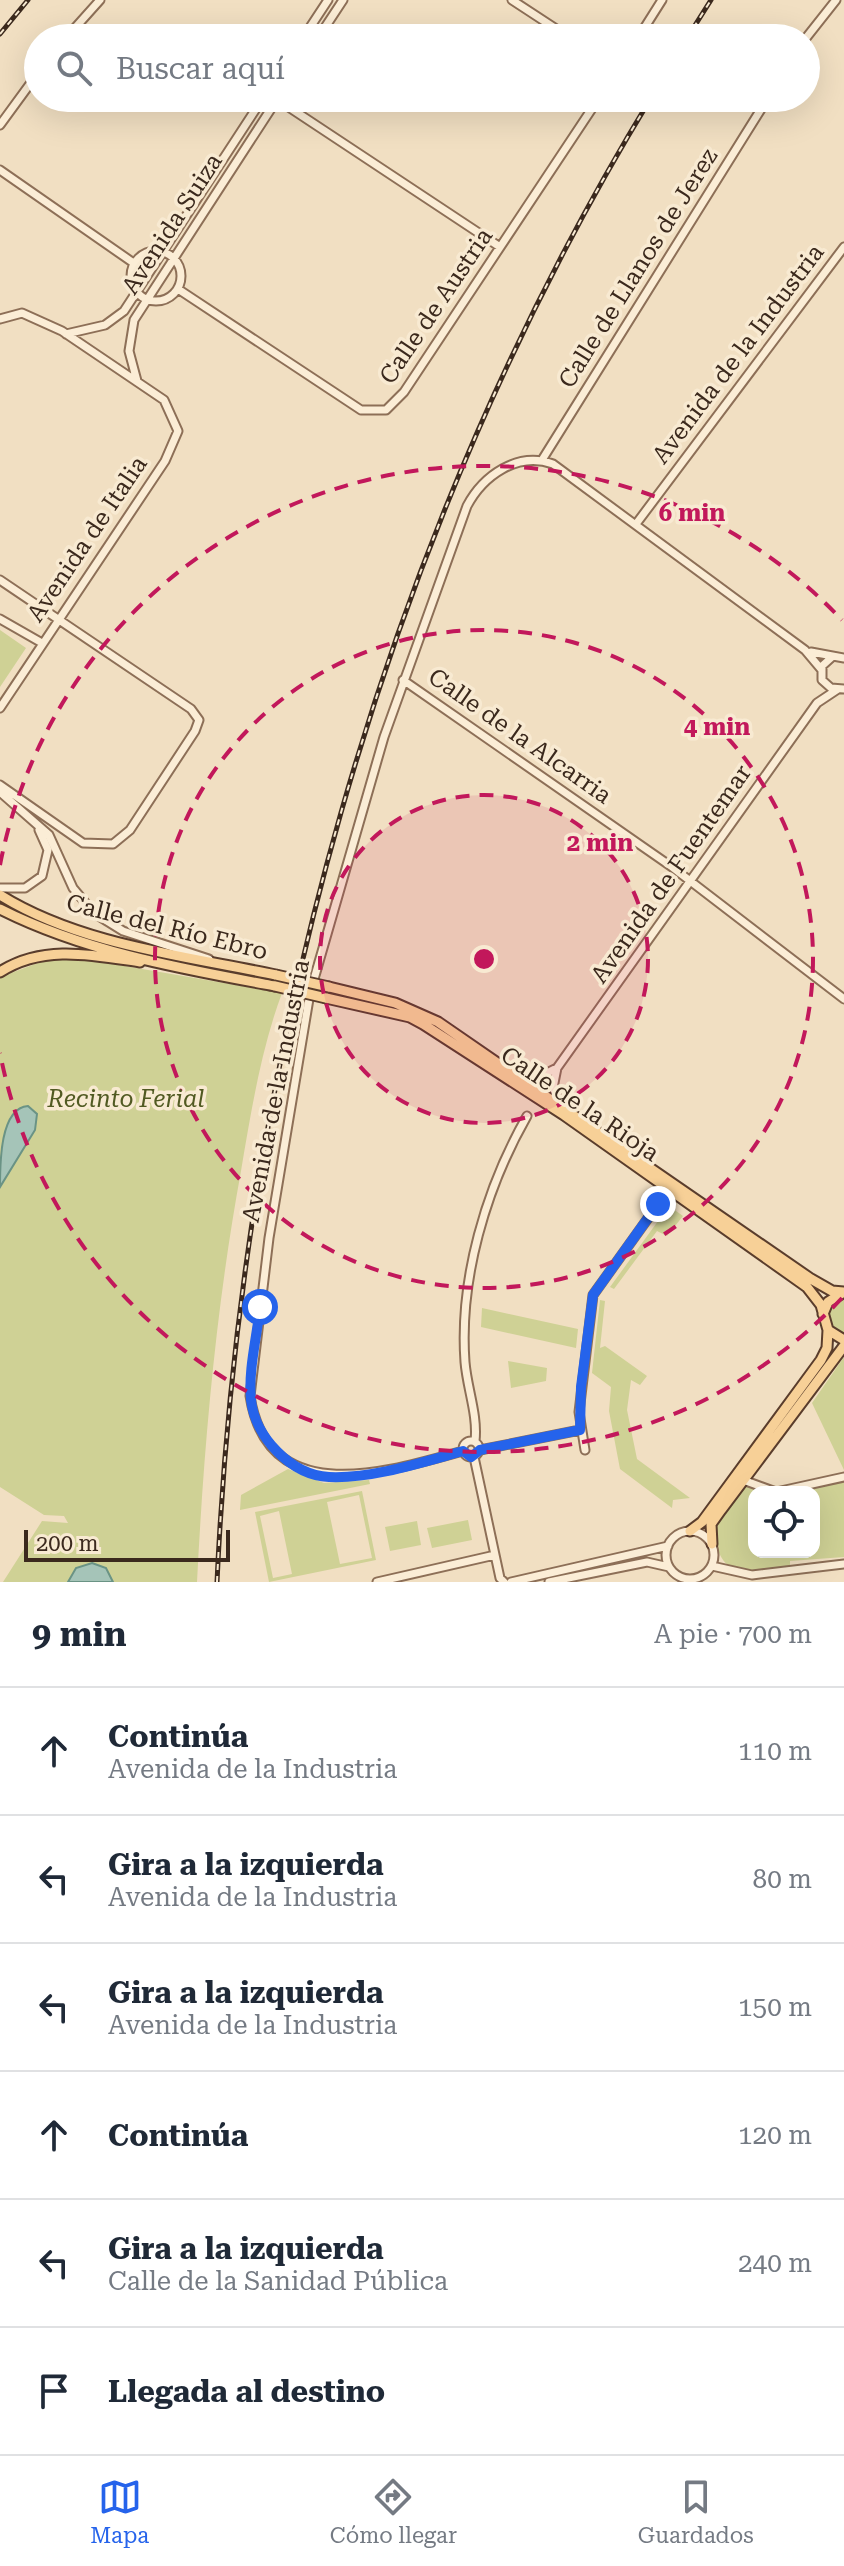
<!DOCTYPE html>
<html lang="es">
<head>
<meta charset="utf-8">
<style>
  body { margin:0; font-family:"Roboto Serif",serif; background:#f6f6f7; color:#1f2937 }
  .controls { position:absolute; right:24px; bottom:24px; display:grid; overflow:hidden; border-radius:16px; box-shadow:0 8px 32px #0002 }
  .controls button { width:72px; height:72px; display:grid; place-items:center; padding:0; border:0; border-bottom:2px solid #e0e1e3; background:#fff; color:#1f2937; font:40px sans-serif }
  .scale { position:absolute; left:24px; bottom:20px; width:206px; box-sizing:border-box; padding-left:8px; border:4px solid #3b291d; border-top:0; font-size:22px; line-height:28px; white-space:nowrap; color:#3b291d; -webkit-text-stroke:6px #f8ead2; paint-order:stroke }
  .stop { position:absolute; width:24px; height:24px; margin:-18px; border:6px solid #2563eb; border-radius:50%; background:#fff }
  .stop.end { background:#2563eb; border-color:#fff; box-shadow:0 2px 8px #0008 }
  .list { margin:0; padding:0; list-style:none }
  h2 { display:flex; justify-content:space-between; align-items:center; height:104px; margin:0; padding:0 32px; font-size:34px }
  h2 small { font-size:26px; font-weight:400; color:#747a83 }
  .list li { display:grid; grid-template-columns:52px 1fr auto; gap:24px; align-items:center; box-sizing:border-box; height:128px; padding:0 32px; border-top:2px solid #e0e1e3 }
  .list b { display:block; font-size:30px; white-space:nowrap }
  .list p { margin:0; font-size:26px; white-space:nowrap; color:#747a83 }
  .list em { font-size:26px; font-style:normal; color:#747a83 }
  .icon { flex:none; width:44px; height:44px; fill:none; stroke:currentColor; stroke-width:2; stroke-linecap:round; stroke-linejoin:round }
  .map { position:relative; flex:none; width:844px; height:1582px; overflow:hidden }
  .search { position:absolute; background:#fff; box-shadow:0 8px 32px #0002; left:24px; right:24px; top:24px; height:88px; display:flex; align-items:center; gap:20px; box-sizing:border-box; padding:0 28px; border-radius:44px; color:#747a83; font-size:30px }
  .sheet { height:872px; background:#fff }
  nav { display:flex; justify-content:space-around; align-items:center; box-sizing:border-box; height:112px; border-top:2px solid #e0e1e3; background:#fff; font-size:22px; color:#747a83 }
  nav a { display:grid; justify-items:center; gap:4px }
  nav .on { color:#2563eb }
  .map>svg:first-child { display:block }
</style>
</head>
<body>
<div class="map">
<svg width="844" height="1582" viewBox="0 0 844 1582">
  <rect width="100%" height="100%" fill="#f1dfc2"/>
  <path fill="#cfd195" fill-rule="evenodd" d="M0,630L26,648L0,687Z
    M78,958L282,993C261,1049 251,1112 241,1171C216,1307 204,1444 197,1582H3L42,1521L68,1523L64,1516L44,1515L0,1487V977L49,959Z
    M669,1206L683,1216L667,1236L657,1231L614,1289L610,1287Z
    M844,1297V1334L831,1325C825,1311 831,1303 844,1297Z
    M600,1300L605,1301L600,1348L605,1346L647,1376L640,1385L631,1380L627,1410L637,1459L690,1498L673,1500L672,1508L620,1469L609,1411L611,1387L592,1373Z
    M482,1308L578,1329L576,1348L481,1327Z
    M844,1357V1470L812,1403Z
    M508,1361L547,1368L546,1381L511,1388Z
    M288,1469L324,1483L369,1480L370,1484L240,1510L241,1495Z
    M844,1482V1557L790,1561V1566C752,1574 715,1581 715,1528L741,1488L749,1486L759,1492H754V1552H814V1492H794Z
    M362,1491L376,1560L269,1582L255,1512ZM359,1495L372,1558L340,1564L327,1502ZM279,1511L292,1574L273,1578L260,1516Z
    M468,1520L472,1540L432,1548L427,1528Z
    M417,1521L421,1545L390,1551L385,1527Z"/>
  <path fill="#a5c4b8" stroke="#6a9385" stroke-width="2" d="M28,1106L37,1114L35,1130L0,1187C0,1163 0,1108 28,1106Z
    M92,1563L106,1568L113,1582H68L76,1568Z"/>
  <g fill="none" stroke-linecap="round" stroke-linejoin="round">
    <defs>
      <path id="minor" d="M512,0L570,38
        M66,38L100,0
        M303,38L328,0
        M318,38L343,0
        M638,38L662,0
        M806,38L836,0
        M275,98L500,247
        M0,125L38,73
        M0,170L135,264
        M131 276a25 25 0 1 1 50 0a25 25 0 1 1-50 0Z
        M178,289L361,410H386L404,392L599,98
        M0,319L22,313L62,331L164,400L178,431L165,461L0,708
        M66,334L105,325L124,311L263,98
        M137,381L129,351L134,320L278,98
        M542,460L768,98
        M636,524L844,247
        M0,580L191,709L199,720L195,731L130,830L113,844L83,843L0,785
        M0,619L42,643
        M811,652L844,658
        M832,657L822,666V680L831,688L844,689
        M403,680L672,867L844,999
        M0,792L49,835L73,888L94,913L123,931L209,959
        M0,888H25L42,876L48,850L39,830
        M522,1077L537,1078L557,1068
        M561,1104L553,1088L557,1068L817,703L838,689
        M463 1449a8 8 0 1 1 16 0a8 8 0 1 1-16 0Z
        M475,1441C478,1415 467,1388 465,1362C459,1279 486,1188 527,1116
        M480,1450L580,1430
        M585,1450L579,1412L593,1295L664,1196
        M463,1451C387,1472 268,1510 250,1396L269,1238L310,993L384,737L467,506C483,476 517,451 553,464L805,650L821,669
        M474,1457L500,1578L504,1582
        M743,1480L776,1492L844,1477
        M666 1555a24 24 0 1 1 48 0a24 24 0 1 1-48 0Z
        M712,1566L752,1575L844,1564
        M377,1582L495,1555
        M511,1582L668,1546
        M549,1582L647,1562L669,1567"/>
      <path id="major" d="M0,895C80,945 186,956 276,975
        M0,909C85,952 183,969 275,986
        M0,972C43,944 93,955 140,962
        M329,987L395,1003L438,1022L811,1279L832,1291L844,1292
        M326,998L410,1017L423,1024L564,1115L807,1287L821,1305L828,1330L844,1340
        M823,1314L828,1302L844,1292
        M690,1531L702,1522L821,1360L827,1348L828,1330
        M712,1544L711,1524L721,1510L844,1346"/>
    </defs>
    <use href="#minor" stroke="#8d6f57" stroke-width="11"/>
    <use href="#major" stroke="#5a3d2c" stroke-width="13"/>
    <use href="#minor" stroke="#fbedd6" stroke-width="7"/>
    <use href="#major" stroke="#f7d097" stroke-width="9"/>
    <defs>
      <path id="rail" d="M0,34L28,0
        M687,38L711,0
        M217,1582C241,1063 379,544 651,98"/>
    </defs>
    <use href="#rail" stroke="#3b291d" stroke-width="5"/>
    <use href="#rail" stroke="#f8ead2" stroke-width="2" stroke-dasharray="6" stroke-linecap="butt"/>
    <defs>
      <path id="major-bridge" d="M276,975L329,987
        M275,986L326,998"/>
    </defs>
    <use href="#major-bridge" stroke="#5a3d2c" stroke-width="13" stroke-linecap="butt"/>
    <use href="#major-bridge" stroke="#f7d097" stroke-width="9"/>
  </g>
  <g fill="none" stroke-linecap="round" stroke-linejoin="round">
    <path stroke="#2563eb" stroke-width="10" d="M260,1307C257,1337 248,1370 251,1400C255,1437 291,1475 329,1477C372,1479 423,1462 463,1451L471,1457L480,1450L580,1430L581,1387L593,1295L658,1204"/>
  </g>
  <circle cx="484" cy="959" r="164" fill="#c2185b" fill-opacity=".12"/>
  <g fill="none" stroke="#c2185b" stroke-width="4" stroke-dasharray="14 10">
    <circle cx="484" cy="959" r="164"/>
    <circle cx="484" cy="959" r="329"/>
    <path d="M842 1298A493 493 0 0 1 0 1053M0 865A493 493 0 0 1 842 620"/>
  </g>
  <g text-anchor="middle" dominant-baseline="central" stroke-width="7" stroke-linejoin="round" paint-order="stroke">
    <g font-size="24" fill="#3b291d" stroke="#f8ead2">
      <text transform="translate(172 224) rotate(-57)">Avenida Suiza</text>
      <text transform="translate(638 268) rotate(-58)">Calle de Llanos de Jerez</text>
      <text transform="translate(436 306) rotate(-56)">Calle de Austria</text>
      <text transform="translate(738 354) rotate(-53)">Avenida de la Industria</text>
      <text transform="translate(87 539) rotate(-56)">Avenida de Italia</text>
      <text transform="translate(520 736) rotate(35)">Calle de la Alcarria</text>
      <text transform="translate(671 874) rotate(-55)">Avenida de Fuentemar</text>
      <text transform="translate(167 927) rotate(14)">Calle del Río Ebro</text>
      <text transform="translate(276 1091) rotate(-79)">Avenida de la Industria</text>
      <text transform="translate(580 1104) rotate(34)">Calle de la Rioja</text>
    </g>
    <g font-size="24" font-style="italic" fill="#515a22" stroke="#f8ead2">
      <text x="126" y="1099">Recinto Ferial</text>
    </g>
  </g>
  <circle cx="484" cy="959" r="12" fill="#c2185b" stroke="#f8ead2" stroke-width="4"/>
  <g font-size="24" text-anchor="middle" font-weight="bold" fill="#c2185b" stroke="#f8ead2" stroke-width="7" stroke-linejoin="round" paint-order="stroke">
    <text x="692" y="521">6 min</text>
    <text x="717" y="735">4 min</text>
    <text x="600" y="851">2 min</text>
  </g>
</svg>
<div class="controls">
<button><svg class="icon" aria-label="locate" viewBox="0 0 24 24"><circle cx="12" cy="12" r="6"/><path d="M12 2v4M12 18v4M2 12h4M18 12h4"/></svg></button>
</div>
<div class="scale">200 m</div>
<div class="stop" style="left:260px;top:1307px"></div>
<div class="stop end" style="left:658px;top:1204px"></div>
<div class="search"><svg class="icon" aria-label="search" viewBox="0 0 24 24"><circle cx="10" cy="10" r="6"/><path d="M15 15l6 6"/></svg>Buscar aquí</div>
</div>
<section class="sheet">
<h2>9 min<small>A pie · 700 m</small></h2>
<ul class="list">
<li><svg class="icon" aria-label="ahead" viewBox="0 0 24 24"><path d="M12 20V5M6 11l6-6 6 6"/></svg><div><b>Continúa</b><p>Avenida de la Industria</p></div><em>110 m</em></li>
<li><svg class="icon" aria-label="left" viewBox="0 0 24 24"><path d="M17 20v-9H6M10 6l-5 5 5 5"/></svg><div><b>Gira a la izquierda</b><p>Avenida de la Industria</p></div><em>80 m</em></li>
<li><svg class="icon" aria-label="left" viewBox="0 0 24 24"><path d="M17 20v-9H6M10 6l-5 5 5 5"/></svg><div><b>Gira a la izquierda</b><p>Avenida de la Industria</p></div><em>150 m</em></li>
<li><svg class="icon" aria-label="ahead" viewBox="0 0 24 24"><path d="M12 20V5M6 11l6-6 6 6"/></svg><div><b>Continúa</b></div><em>120 m</em></li>
<li><svg class="icon" aria-label="left" viewBox="0 0 24 24"><path d="M17 20v-9H6M10 6l-5 5 5 5"/></svg><div><b>Gira a la izquierda</b><p>Calle de la Sanidad Pública</p></div><em>240 m</em></li>
<li><svg class="icon" aria-label="arrive" viewBox="0 0 24 24"><path d="M6 21V4h12l-3 4 3 4H6"/></svg><div><b>Llegada al destino</b></div></li>
</ul>
</section>
<nav>
<a class="on"><svg class="icon" aria-label="map" viewBox="0 0 24 24"><path d="M3 6l6-2 6 2 6-2v14l-6 2-6-2-6 2zM9 4v14M15 6v14"/></svg>Mapa</a>
<a><svg class="icon" aria-label="directions" viewBox="0 0 24 24"><path d="M12 3l9 9-9 9-9-9zM9 14v-3h6M13 9l2 2-2 2"/></svg>Cómo llegar</a>
<a><svg class="icon" aria-label="saved" viewBox="0 0 24 24"><path d="M7 4h10v16l-5-4-5 4z"/></svg>Guardados</a>
</nav>
</body>
</html>
